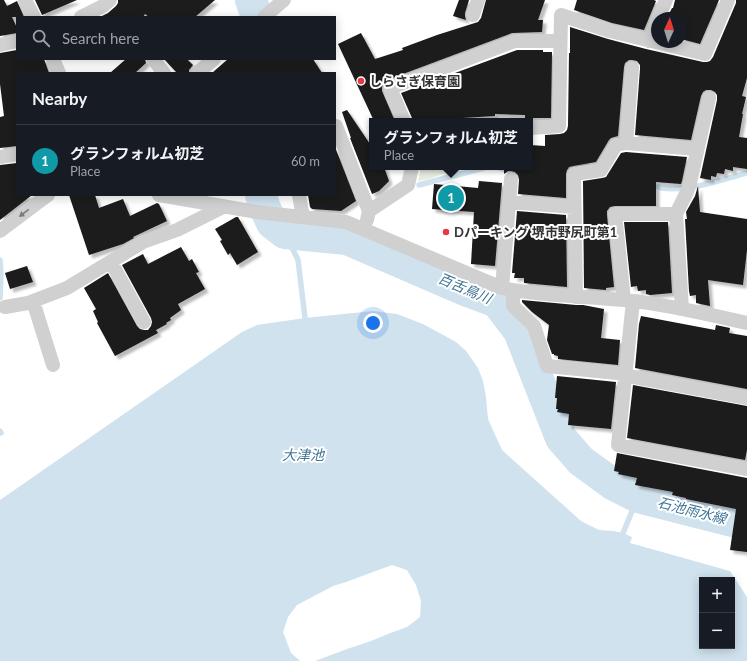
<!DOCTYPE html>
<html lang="en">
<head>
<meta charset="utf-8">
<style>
  body { margin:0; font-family:Lato,"Noto Sans JP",sans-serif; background:#20242c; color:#f1f3f6 }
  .controls { position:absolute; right:12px; bottom:12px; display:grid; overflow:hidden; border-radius:0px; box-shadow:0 2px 10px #0003 }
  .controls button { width:36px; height:36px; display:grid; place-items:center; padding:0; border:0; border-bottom:1px solid #363941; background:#171b24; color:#f1f3f6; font:20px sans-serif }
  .compass { position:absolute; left:651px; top:12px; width:36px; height:36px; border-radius:50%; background:#171b24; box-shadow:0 2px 10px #0003; rotate:4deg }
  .you { position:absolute; left:373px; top:323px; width:14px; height:14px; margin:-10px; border:3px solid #fff; border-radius:50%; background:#1a73e8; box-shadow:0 0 0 6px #1a73e833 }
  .badge { display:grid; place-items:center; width:26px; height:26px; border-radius:50%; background:#7c3aed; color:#fff; font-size:13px; font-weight:700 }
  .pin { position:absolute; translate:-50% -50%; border:2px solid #fff; box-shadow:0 1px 4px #0006 }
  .popup { position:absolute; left:369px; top:118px; width:164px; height:52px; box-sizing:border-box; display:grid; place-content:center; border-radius:0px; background:#171b24; filter:drop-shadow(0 1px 3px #0005); font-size:13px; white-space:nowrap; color:#9ea1a6 }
  .popup b { font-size:15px; color:#f1f3f6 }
  .popup::after { content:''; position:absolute; left:50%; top:100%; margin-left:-8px; border:8px solid transparent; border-top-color:#171b24 }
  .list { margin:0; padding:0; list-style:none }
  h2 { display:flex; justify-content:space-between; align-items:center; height:52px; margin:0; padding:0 16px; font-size:17px }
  h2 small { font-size:13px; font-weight:400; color:#9ea1a6 }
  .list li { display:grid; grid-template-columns:26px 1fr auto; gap:12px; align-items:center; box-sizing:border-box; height:72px; padding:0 16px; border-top:1px solid #363941 }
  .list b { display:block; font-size:15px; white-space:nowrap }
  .list p { margin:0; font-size:13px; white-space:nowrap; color:#9ea1a6 }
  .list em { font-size:13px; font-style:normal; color:#9ea1a6 }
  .icon { flex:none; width:22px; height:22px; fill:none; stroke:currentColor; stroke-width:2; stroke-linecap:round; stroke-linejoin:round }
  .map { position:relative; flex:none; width:747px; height:661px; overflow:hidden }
  .search { position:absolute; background:#171b24; box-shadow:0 2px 10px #0003; left:16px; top:16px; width:320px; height:44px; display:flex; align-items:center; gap:10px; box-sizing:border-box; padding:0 14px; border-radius:0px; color:#9ea1a6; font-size:15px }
  .panel { position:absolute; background:#171b24; box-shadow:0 2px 10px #0003; left:16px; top:72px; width:320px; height:124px; border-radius:0px }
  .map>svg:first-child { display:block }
</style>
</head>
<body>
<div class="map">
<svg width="747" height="661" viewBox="0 0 747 661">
  <defs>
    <filter id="shadow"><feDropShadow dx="3.5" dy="3.5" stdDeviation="1" flood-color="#0004"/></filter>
  </defs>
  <rect width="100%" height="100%" fill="#fff"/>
  <path fill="#e6ecdf" d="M421,167H459V168L429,179L418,181Z"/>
  <path fill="#cfe2ee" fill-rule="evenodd" d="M373,311L397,314L423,324L456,342L466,351L478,368L483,381L486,397L488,419L502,450L581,521L599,530L613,531L623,533L632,537L630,543L730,571L747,597V661H0V500L242,332L257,325L305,318ZM392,565L407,570L416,585L421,601L420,617L407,627L388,634L371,641L347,649L315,661H300L291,653L283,632L288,617L297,605L333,586L346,582ZM702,580H732V646H702Z"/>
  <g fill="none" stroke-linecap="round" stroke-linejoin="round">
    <path stroke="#cfe2ee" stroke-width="5.5" d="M496,167L517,174
      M561,169L586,164
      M650,184C654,185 658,187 662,188C689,192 721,180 747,173
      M419,185L487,167
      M285,233L298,260L305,318
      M0,260L1,274L0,298
      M0,431L1,433
      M623,533L638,497"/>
    <path stroke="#cfe2ee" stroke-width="32" d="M251,0L257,17
      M261,195L264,206L272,223L285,233L347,239L465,290L497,302L519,331L561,438L581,461L614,485L638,497L736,522L747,523"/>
  </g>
  <path fill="#1a1a1a" filter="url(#shadow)" d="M0,0H4L7,6L17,1L24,17H12L17,28V33L0,36Z
    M35,0H77L42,15Z
    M118,0H215L195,17H149L145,14L143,17H100L108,13L116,6L118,3Z
    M459,0H469L465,13V16L466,20L453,16Z
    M486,0H545L538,20H543L542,32L512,33L387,80L383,83L382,87V91L395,121H374L338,44L361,33L375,59L403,50L402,48L437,35L478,22L481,18Z
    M577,0H654L656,1L644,30L612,23L574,10Z
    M675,0H719L700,44L681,39V18H667L672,8H673Z
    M736,0H747V78L742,96L746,97L742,114H743L739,137L747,138V169L733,167V171L725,169L724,174L717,173L716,177L711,176V180L700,178L717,100V95L715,92L711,90H706L703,92L701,96L691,140L635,135L640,69V65L637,61L632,60H629L625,63L624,67L618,136L611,138L609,140L596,162L573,166L569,167L567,170L566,174V198L518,194L519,180L518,175L515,172L511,171H508L504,174V167H530V145L545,146V135L560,134L564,133L567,130L568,126L569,53H570V27L608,39L646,49L703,62H707L710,61L713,57L736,3Z
    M17,50V59H44L49,73H17V146L0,148V117L4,116L0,84V53Z
    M517,50H543V52H552L551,118H525V115L495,114V116L462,118L463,121H412V118L401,93Z
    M126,59H145L146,63L135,73H110Z
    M164,59H187L193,65L189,70V73H177Z
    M228,59H313L322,73H212Z
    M347,110L372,147V167H384L389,181L379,191L372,194L350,138H351L342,112Z
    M335,147L356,201L341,211L312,209L310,207L308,195H335Z
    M626,152L687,157L682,181L681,184L656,182V206H615L610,207L607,211V215L614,287L606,288V290L584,288L583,181L602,178L606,177L621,153Z
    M17,163V195H32L0,220V165Z
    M479,181L502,183L495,266L471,264L474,212L432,209L434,184L478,188Z
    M698,186L700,212L747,219V250L743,285L708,280L710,306L696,303V295L690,296L689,291L685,219H687L686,212L695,196Z
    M69,195H95L99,208L123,199L130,216L157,203L159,204L167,221L133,237L134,238L123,244L89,255Z
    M517,211L566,215L567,287L524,283V278H514L515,273H512Z
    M236,217H238L258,252L237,265L230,253L228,255L220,241L222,240L215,229Z
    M624,222H668L672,293L650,295L646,294V290L638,291L637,286L631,287Z
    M181,247L189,261L192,259L199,272L196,273L205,289L178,304L181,310L170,318L171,320L166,323L167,324L156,330L158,333L115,356L97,323L98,322L93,311L96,309L84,288L108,273L137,326L140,329L144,330H148L151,326L152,322L151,318L122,265L143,254L148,264Z
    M27,266L33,282L10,289L5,273Z
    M522,300L576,305H583L604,309L601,338L620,340L618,365L558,359V356L554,355V354H552L547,340L549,325L532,312L522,302Z
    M641,316L715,330L716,325L730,328L729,333L747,336V389L635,368L639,324Z
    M557,376L616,382L611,429L568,425L569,414L557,412L558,409H556L557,398H555Z
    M633,385L747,406V450L745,460L627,438Z
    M617,453L747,478V552L730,550L736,509L686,499V498L672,495L673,492L635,485L637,478L618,474L619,472L614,471Z"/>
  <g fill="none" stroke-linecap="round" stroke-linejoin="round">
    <path stroke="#d0d0d0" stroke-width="14" d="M25,0L34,17
      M473,15L478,0
      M81,17L103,6L110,0
      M264,17L284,0
      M658,18L666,0
      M649,41L657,21
      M0,45L17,41
      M53,59L59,73
      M153,59L164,73
      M197,73L214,59
      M404,121L390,88L515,41H560
      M335,127L336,126L369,211
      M530,128L559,126L561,15L610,31L705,54L728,0
      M626,143L632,68
      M0,157L17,154
      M159,195L257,212L346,222L502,288C542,296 583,296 624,300C665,304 706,314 747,323
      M299,195L303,217
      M509,202L574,207
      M676,214L682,309
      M367,220L369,211L408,185L412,167
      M0,231L48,195
      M111,262L144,322
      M502,288L511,179
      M513,290V306L534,326L547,366L617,373L634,377L747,398
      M576,297L574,174L601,170L616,145L626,143L697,149
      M624,300L615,214H676L687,192L690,183L709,98
      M33,301L53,365
      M633,301L618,445L747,469
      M5,307L28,303L67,288L143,242L177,230L223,207"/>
  </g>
  <defs><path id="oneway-solid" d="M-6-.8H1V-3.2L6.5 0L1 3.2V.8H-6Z"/></defs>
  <use fill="#7a7a7a" href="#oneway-solid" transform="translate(24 213) rotate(143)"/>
  <g fill="#e63946" stroke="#fff" stroke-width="1.5">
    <circle cx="361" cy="81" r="4"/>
    <circle cx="446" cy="232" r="4"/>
  </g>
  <g text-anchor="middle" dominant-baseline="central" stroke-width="4" stroke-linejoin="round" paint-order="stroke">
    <g font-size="13" font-weight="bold" fill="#333" stroke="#fff" text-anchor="start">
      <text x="369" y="81">しらさぎ保育園</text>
      <text x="454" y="232">Dパーキング 堺市野尻町第1</text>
    </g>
    <g font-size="14" font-style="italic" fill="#3f7597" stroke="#fff">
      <text transform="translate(465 288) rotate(23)">百舌鳥川</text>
      <text x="303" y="454">大津池</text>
      <text transform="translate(692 510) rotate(14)">石池雨水線</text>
    </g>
  </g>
</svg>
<div class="controls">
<button>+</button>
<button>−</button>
</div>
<svg class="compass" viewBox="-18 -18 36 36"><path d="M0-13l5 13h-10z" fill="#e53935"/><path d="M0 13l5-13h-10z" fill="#9ea1a6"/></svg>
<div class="you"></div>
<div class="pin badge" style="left:451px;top:198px;background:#0f9aa8">1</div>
<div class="popup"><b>グランフォルム初芝</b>Place</div>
<div class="search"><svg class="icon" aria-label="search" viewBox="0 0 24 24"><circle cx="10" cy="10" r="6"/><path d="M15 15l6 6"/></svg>Search here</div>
<section class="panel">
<h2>Nearby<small></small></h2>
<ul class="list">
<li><span class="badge" style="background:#0f9aa8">1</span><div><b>グランフォルム初芝</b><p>Place</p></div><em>60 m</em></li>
</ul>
</section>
</div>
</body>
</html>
